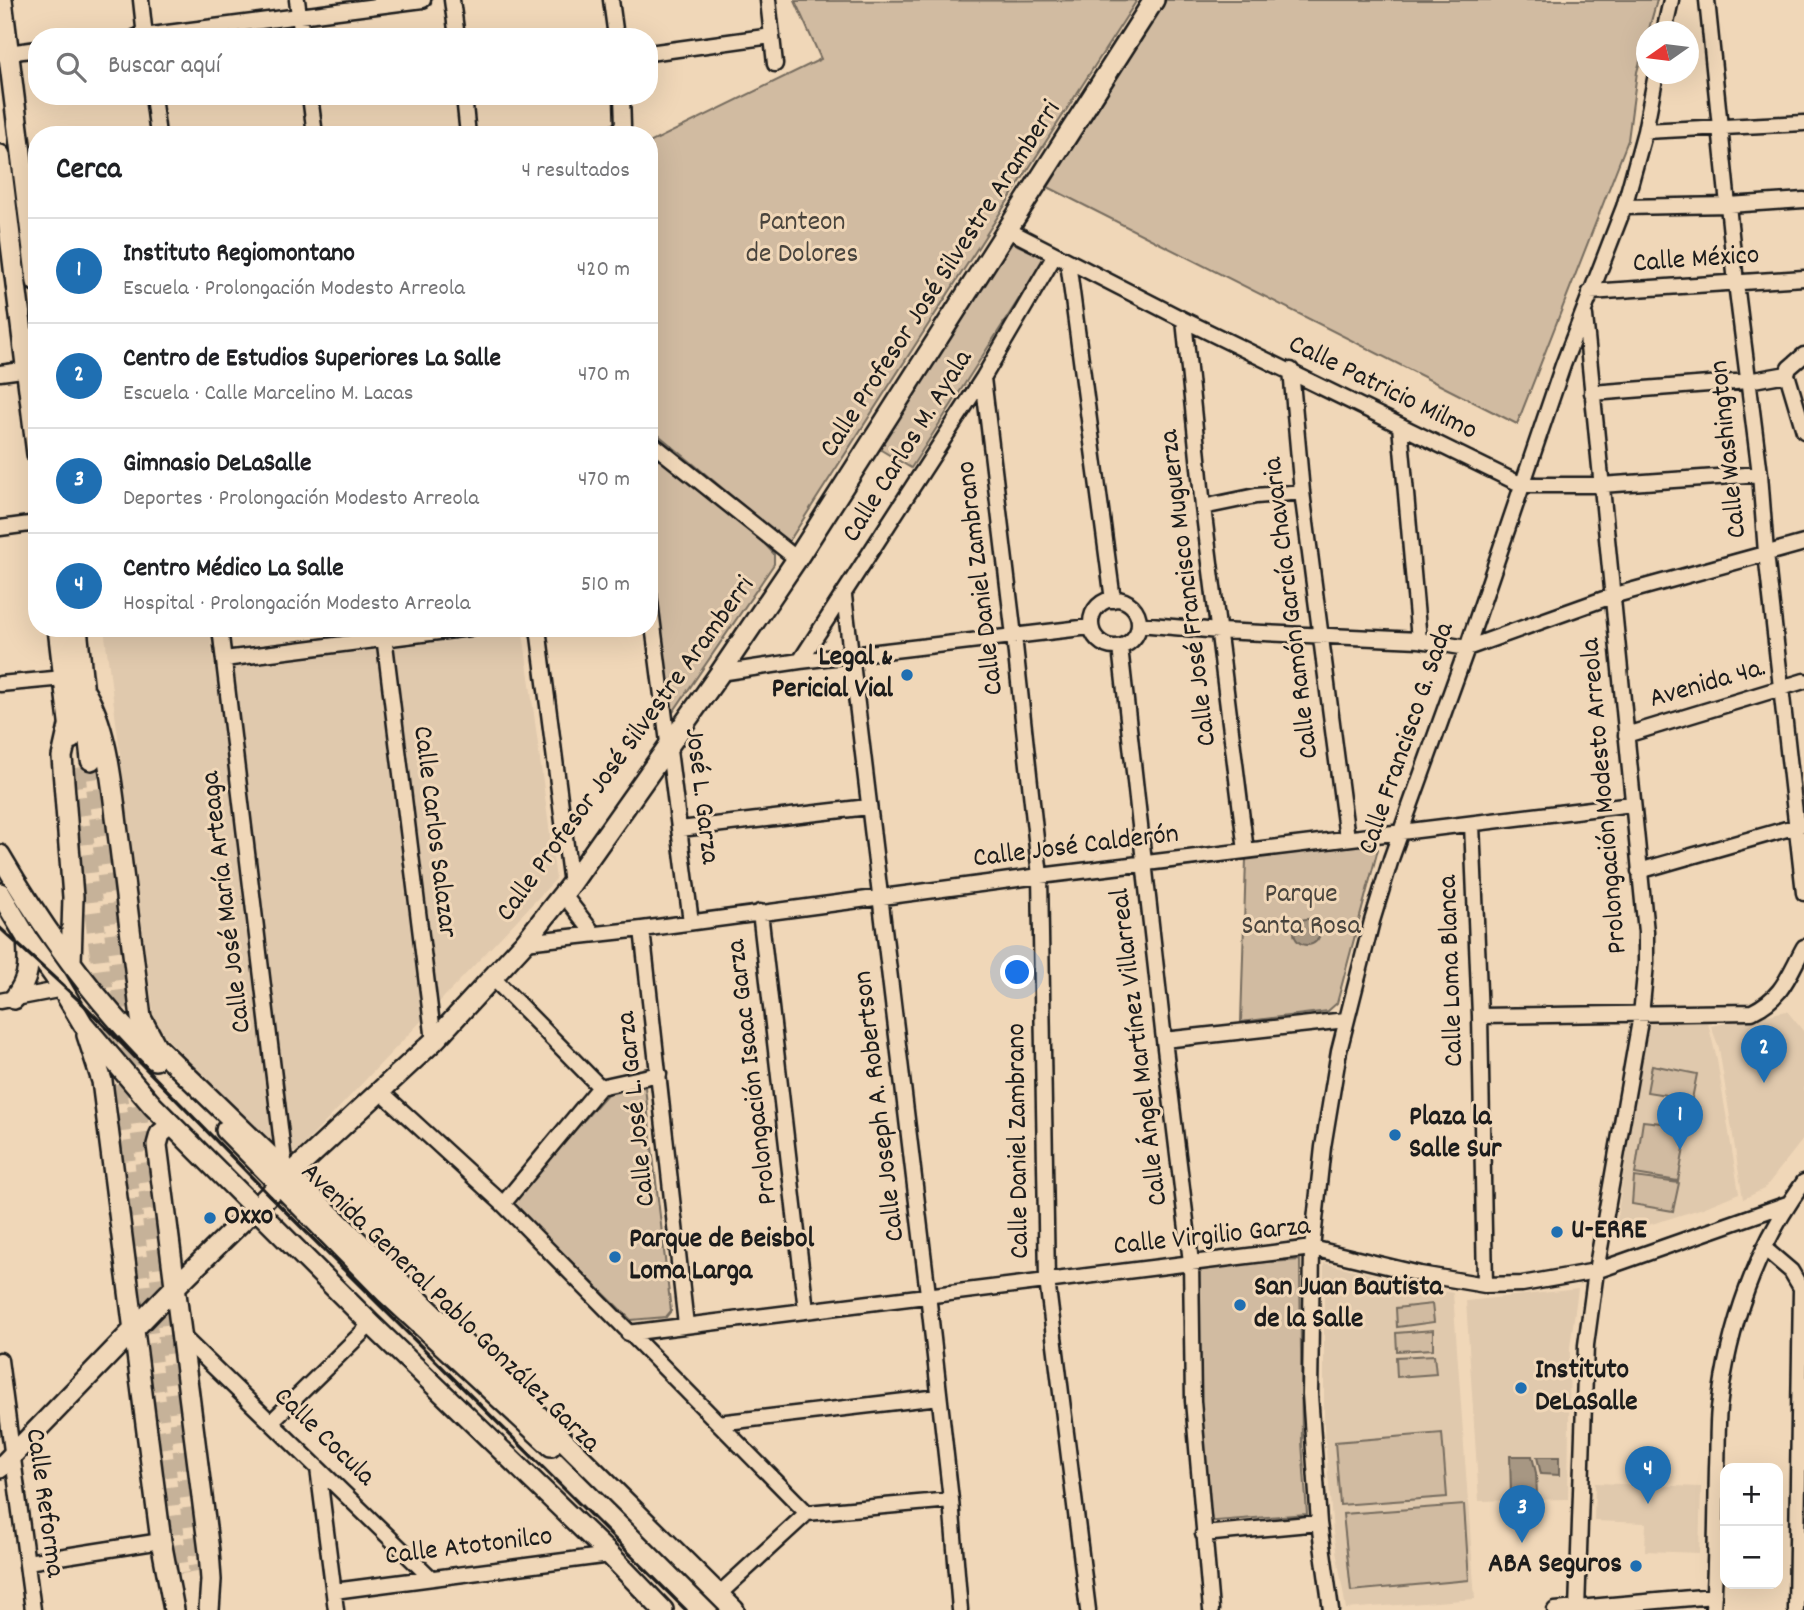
<!DOCTYPE html>
<html lang="es">
<head>
<meta charset="utf-8">
<style>
  body { margin:0; font-family:Dekko,sans-serif; background:#f2f2f2; color:#202124 }
  .controls { position:absolute; right:21px; bottom:21px; display:grid; overflow:hidden; border-radius:14px; box-shadow:0 7px 28px #0002 }
  .controls button { width:63px; height:63px; display:grid; place-items:center; padding:0; border:0; border-bottom:2px solid #e0e0e0; background:#fff; color:#202124; font:35px sans-serif }
  .compass { position:absolute; left:1636px; top:21px; width:63px; height:63px; border-radius:50%; background:#fff; box-shadow:0 7px 28px #0002; rotate:256deg }
  .you { position:absolute; left:1018px; top:973px; width:24px; height:24px; margin:-18px; border:5px solid #fff; border-radius:50%; background:#1a73e8; box-shadow:0 0 0 10px #1a73e833 }
  .badge { display:grid; place-items:center; width:46px; height:46px; border-radius:50%; background:#1f6fb2; color:#fff; font-size:23px; font-weight:700 }
  .pin { position:absolute; translate:-50% -58px; filter:drop-shadow(0 2px 4px #0008) }
  .pin::after { content:''; position:absolute; top:37px; width:24px; height:21px; background:inherit; clip-path:polygon(0 0,100% 0,50% 100%) }
  .list { margin:0; padding:0; list-style:none }
  h2 { display:flex; justify-content:space-between; align-items:center; height:91px; margin:0; padding:0 28px; font-size:30px }
  h2 small { font-size:23px; font-weight:400; color:#757577 }
  .list li { display:grid; grid-template-columns:46px 1fr auto; gap:21px; align-items:center; box-sizing:border-box; height:105px; padding:0 28px; border-top:2px solid #e0e0e0 }
  .list b { display:block; font-size:26px; white-space:nowrap }
  .list p { margin:0; font-size:23px; white-space:nowrap; color:#757577 }
  .list em { font-size:23px; font-style:normal; color:#757577 }
  .icon { flex:none; width:38px; height:38px; fill:none; stroke:currentColor; stroke-width:2; stroke-linecap:round; stroke-linejoin:round }
  .map { position:relative; flex:none; width:1804px; height:1610px; overflow:hidden }
  .search { position:absolute; background:#fff; box-shadow:0 7px 28px #0002; left:28px; top:28px; width:630px; height:77px; display:flex; align-items:center; gap:18px; box-sizing:border-box; padding:0 24px; border-radius:28px; color:#757577; font-size:26px }
  .panel { position:absolute; background:#fff; box-shadow:0 7px 28px #0002; left:28px; top:126px; width:630px; height:511px; border-radius:28px }
  .map>svg:first-child { display:block }
</style>
</head>
<body>
<div class="map">
<svg width="1804" height="1610" viewBox="0 0 1804 1610">
  <rect width="100%" height="100%" fill="#f0d7b8"/>
  <filter id="ink" filterUnits="userSpaceOnUse"><feTurbulence type="fractalNoise" baseFrequency=".0143" numOctaves="2"/><feDisplacementMap in="SourceGraphic" scale="14" xChannelSelector="R" yChannelSelector="G"/><feConvolveMatrix kernelMatrix="1 2 1 2 8 2 1 2 1" color-interpolation-filters="sRGB"/></filter>
  <g filter="url(#ink)">
    <path fill="#e0c9ad" d="M104,628H209L215,669L523,632L556,879L297,1152H277L155,1026Z
      M1787,1011L1804,1032V1138L1764,1189L1743,1199L1719,1048L1711,1026Z
      M1707,1019L1717,1060L1739,1193L1703,1208L1620,1234H1615L1645,1020Z
      M1324,1263L1453,1293L1475,1599L1346,1609L1333,1532L1324,1427Z
      M1578,1289L1570,1347L1568,1499L1479,1501L1466,1301Z
      M1595,1483L1701,1487L1699,1553L1645,1551L1646,1523L1594,1521Z"/>
    <path fill="#d1bba1" stroke="#766c5e" stroke-width="2" d="M1137,0L788,543L649,427V143L821,59L795,1Z
      M1166,0H1657L1637,72L1628,140L1517,424L1048,187Z
      M1011,242L1045,258L911,468L876,447L1006,244Z
      M649,446L760,539L774,554V564L669,718L649,592Z
      M1372,843L1378,849L1337,1003L1328,1011L1241,1022L1246,859Z
      M1652,1065L1697,1074L1692,1099L1647,1092Z
      M645,1087L671,1311L666,1317L631,1320L511,1203L608,1093Z
      M1643,1121L1688,1126L1678,1181L1635,1174Z
      M1634,1177L1679,1183L1673,1211L1632,1204Z
      M1300,1260L1302,1442L1307,1514L1204,1522L1195,1267Z
      M1432,1304L1434,1322L1397,1327L1396,1308Z
      M1433,1330V1349L1397,1351L1396,1333Z
      M1434,1355L1436,1374L1397,1377L1396,1357Z
      M1442,1433L1447,1497L1340,1505L1335,1442Z
      M1464,1505L1469,1580L1351,1591L1343,1514Z"/>
    <path fill="#a79783" stroke="#6f665a" stroke-width="2" d="M1294 932a13 13 0 1 1 26 0a13 13 0 1 1-26 0Z
      M1510,1456H1532L1536,1473L1537,1495H1511Z
      M1537,1457H1559V1475L1541,1474Z"/>
    <g fill="none" stroke-linecap="round" stroke-linejoin="round">
      <path stroke="#c6b299" stroke-width="19" stroke-dasharray="19 10" stroke-linecap="butt" d="M91,760L198,1571
        M75,768L180,1574"/>
      <defs>
        <path id="minor" d="M141,0L145,37
          M297,0L302,37
          M452,0L457,37
          M611,0L616,37
          M768,0L775,64
          M1707,0L1736,283L1760,474L1766,553L1804,893
          M1664,32L1671,0
          M136,37L423,0
          M649,53L772,36
          M1,54L37,49
          M153,96L158,135
          M310,96L315,135
          M464,96L468,135
          M1645,131L1804,123
          M613,135L623,126L622,96
          M1624,207L1729,205L1804,200
          M1008,230L1184,320L1522,485H1601L1760,474
          M1068,262L1113,600
          M1590,292L1804,278
          M1184,320L1203,507L1246,851
          M1804,355L1789,368L1787,374L1804,431
          M1291,370L1302,492L1347,838
          M0,373L37,368
          M983,378L1014,636L1040,876L1047,1280L1088,1610
          M1592,393L1748,381L1787,374
          M1400,426L1419,640
          M649,441L797,559
          M1203,507L1256,496L1302,492
          M0,528L37,523
          M649,594L691,922
          M844,596L928,1294L951,1500L960,1610
          M1091 623a24 24 0 1 1 48 0a24 24 0 1 1-48 0Z
          M1139,624L1219,631L1419,640L1467,648L1612,596L1804,543
          M220,628L285,1169
          M383,628L434,1041
          M538,628L571,884
          M1120,647L1164,1040L1191,1262L1193,1401L1211,1610
          M224,659L470,628
          M800,661L983,378L1055,255
          M720,673L800,661L1090,627
          M0,684L64,678
          M1626,735L1804,681
          M1472,824L1480,1016L1485,1285
          M680,829L868,807
          M1639,871L1804,824
          M563,894L594,934
          M760,912L806,1310
          M642,929L686,1325
          M525,942L642,929L1040,876L1632,804
          M492,977L600,1087
          M0,1001L63,989
          M1480,1016L1752,1012C1783,997 1788,976 1804,947
          M1164,1040L1346,1020
          M600,1087L659,1074
          M379,1090L503,1204L807,1513
          M503,1204L600,1087
          M1764,1248L1791,1271L1801,1288L1796,1610
          M628,1333L1312,1248L1420,1274L1485,1285L1522,1284L1596,1271L1787,1204
          M182,1336L430,1577
          M0,1360L33,1610
          M271,1422L371,1324
          M718,1423L939,1397
          M318,1468L336,1610
          M807,1513L951,1500
          M1203,1534L1319,1523
          M27,1562L161,1541
          M334,1591L610,1555
          M718,1595L807,1513
          M1331,1610L1319,1523L1310,1394L1312,1248L1323,1147L1339,1051L1372,921L1391,859L1467,648L1563,365L1624,207L1645,131L1656,74
          M1555,1610L1714,1596
          M1577,1610L1586,1345L1596,1271L1641,1015L1646,964V932L1585,316
          M1713,1610C1716,1562 1716,1514 1717,1467C1718,1447 1717,1427 1719,1408C1728,1328 1756,1247 1804,1182"/>
        <path id="major" d="M2,0L37,282
          M0,155L37,454
          M58,628L71,739
          M77,628L91,760
          M83,689C110,729 113,800 120,848C127,905 134,961 141,1018L156,1046L541,1418L734,1610
          M69,726L62,757L73,897L71,963
          M0,855C43,929 94,999 155,1060
          M0,893L27,938L57,980L83,1024L153,1106L371,1324L610,1555L663,1610
          M14,999C30,978 29,965 27,939
          M87,1035L102,1081L161,1541L174,1610
          M171,1125L160,1134L157,1145L209,1551L211,1580L209,1610
          M226,1130L386,1293L551,1446
          M0,1468L166,1296L280,1184L434,1041L525,942L571,884L720,673L797,559L1154,0"/>
      </defs>
      <use href="#minor" stroke="#1c1c1c" stroke-width="19"/>
      <use href="#major" stroke="#1c1c1c" stroke-width="24"/>
      <use href="#minor" stroke="#f0d7b8" stroke-width="14"/>
      <use href="#major" stroke="#f0d7b8" stroke-width="19"/>
      <path stroke="#1c1c1c" stroke-width="3.5" d="M0,928L84,1005L269,1195L686,1610"/>
    </g>
  </g>
  <g fill="#1f6fb2" stroke="#f0d7b8" stroke-width="2.5">
    <circle cx="907" cy="675" r="7"/>
    <circle cx="1395" cy="1135" r="7"/>
    <circle cx="210" cy="1218" r="7"/>
    <circle cx="1557" cy="1232" r="7"/>
    <circle cx="615" cy="1257" r="7"/>
    <circle cx="1240" cy="1305" r="7"/>
    <circle cx="1521" cy="1388" r="7"/>
    <circle cx="1636" cy="1566" r="7"/>
  </g>
  <g text-anchor="middle" dominant-baseline="central" stroke-width="6" stroke-linejoin="round" paint-order="stroke">
    <g font-size="28" fill="#49443d" stroke="#f0d7b8">
      <text x="802" y="224">Panteon<tspan x="802" dy="32">de Dolores</tspan></text>
      <text x="1301" y="896">Parque<tspan x="1301" dy="32">Santa Rosa</tspan></text>
    </g>
    <g font-size="28" fill="#1c1c1c" stroke="#f0d7b8">
      <text transform="translate(1696 261) rotate(-4)">Calle México</text>
      <text transform="translate(942 280) rotate(-57)">Calle Profesor José Silvestre Aramberri</text>
      <text transform="translate(1382 389) rotate(26)">Calle Patricio Milmo</text>
      <text transform="translate(909 447) rotate(-58)">Calle Carlos M. Ayala</text>
      <text transform="translate(1730 449) rotate(-96)">Calle Washington</text>
      <text transform="translate(982 578) rotate(-97)">Calle Daniel Zambrano</text>
      <text transform="translate(1190 588) rotate(-97)">Calle José Francisco Muguerza</text>
      <text transform="translate(1293 608) rotate(-97)">Calle Ramón García Chavaria</text>
      <text transform="translate(1708 685) rotate(-16)">Avenida 4a.</text>
      <text transform="translate(1408 739) rotate(-71)">Calle Francisco G. Sada</text>
      <text transform="translate(627 750) rotate(-54)">Calle Profesor José Silvestre Aramberri</text>
      <text transform="translate(700 796) rotate(83)">José L. Garza</text>
      <text transform="translate(1606 796) rotate(-95)">Prolongación Modesto Arreola</text>
      <text transform="translate(433 832) rotate(83)">Calle Carlos Salazar</text>
      <text transform="translate(1076 848) rotate(-7)">Calle José Calderón</text>
      <text transform="translate(228 902) rotate(-97)">Calle José María Arteaga</text>
      <text transform="translate(1453 971) rotate(-92)">Calle Loma Blanca</text>
      <text transform="translate(1141 1047) rotate(-97)">Calle Ángel Martínez Villarreal</text>
      <text transform="translate(754 1072) rotate(-97)">Prolongación Isaac Garza</text>
      <text transform="translate(881 1106) rotate(-97)">Calle Joseph A. Robertson</text>
      <text transform="translate(638 1109) rotate(-96)">Calle José L. Garza</text>
      <text transform="translate(1020 1141) rotate(-91)">Calle Daniel Zambrano</text>
      <text transform="translate(1212 1238) rotate(-6)">Calle Virgilio Garza</text>
      <text transform="translate(449 1309) rotate(44)">Avenida General Pablo González Garza</text>
      <text transform="translate(323 1438) rotate(44)">Calle Cocula</text>
      <text transform="translate(43 1503) rotate(82)">Calle Reforma</text>
      <text transform="translate(469 1548) rotate(-7)">Calle Atotonilco</text>
    </g>
    <g font-size="28" font-weight="bold" fill="#1c1c1c" stroke="#f0d7b8" text-anchor="start">
      <text x="893" y="659" text-anchor="end">Legal &amp;<tspan x="893" dy="32">Pericial Vial</tspan></text>
      <text x="1409" y="1119">Plaza la<tspan x="1409" dy="32">Salle Sur</tspan></text>
      <text x="224" y="1218">Oxxo</text>
      <text x="1571" y="1232">U-ERRE</text>
      <text x="629" y="1241">Parque de Beisbol<tspan x="629" dy="32">Loma Larga</tspan></text>
      <text x="1254" y="1289">San Juan Bautista<tspan x="1254" dy="32">de la Salle</tspan></text>
      <text x="1535" y="1372">Instituto<tspan x="1535" dy="32">DeLaSalle</tspan></text>
      <text x="1622" y="1566" text-anchor="end">ABA Seguros</text>
    </g>
  </g>
</svg>
<div class="controls">
<button>+</button>
<button>−</button>
</div>
<svg class="compass" viewBox="-18 -18 36 36"><path d="M0-13l5 13h-10z" fill="#e53935"/><path d="M0 13l5-13h-10z" fill="#757577"/></svg>
<div class="you"></div>
<div class="pin badge" style="left:1680px;top:1150px">1</div>
<div class="pin badge" style="left:1764px;top:1083px">2</div>
<div class="pin badge" style="left:1522px;top:1543px">3</div>
<div class="pin badge" style="left:1648px;top:1504px">4</div>
<div class="search"><svg class="icon" aria-label="search" viewBox="0 0 24 24"><circle cx="10" cy="10" r="6"/><path d="M15 15l6 6"/></svg>Buscar aquí</div>
<section class="panel">
<h2>Cerca<small>4 resultados</small></h2>
<ul class="list">
<li><span class="badge">1</span><div><b>Instituto Regiomontano</b><p>Escuela · Prolongación Modesto Arreola</p></div><em>420 m</em></li>
<li><span class="badge">2</span><div><b>Centro de Estudios Superiores La Salle</b><p>Escuela · Calle Marcelino M. Lacas</p></div><em>470 m</em></li>
<li><span class="badge">3</span><div><b>Gimnasio DeLaSalle</b><p>Deportes · Prolongación Modesto Arreola</p></div><em>470 m</em></li>
<li><span class="badge">4</span><div><b>Centro Médico La Salle</b><p>Hospital · Prolongación Modesto Arreola</p></div><em>510 m</em></li>
</ul>
</section>
</div>
</body>
</html>
